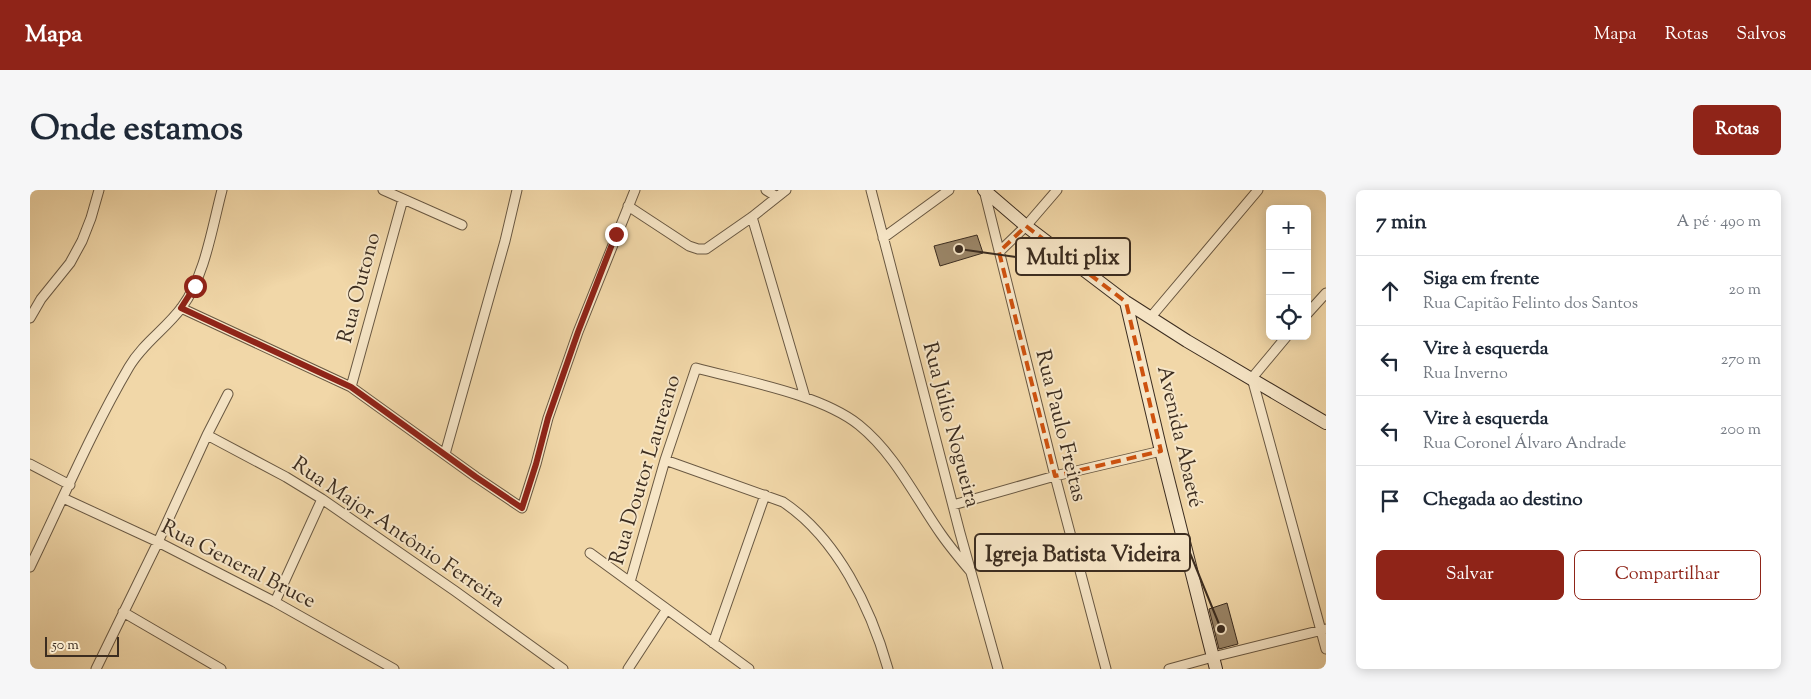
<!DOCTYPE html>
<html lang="pt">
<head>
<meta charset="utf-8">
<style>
  body { margin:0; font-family:"Sorts Mill Goudy",serif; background:#f6f6f7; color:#1f2937 }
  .controls { position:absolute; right:15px; top:15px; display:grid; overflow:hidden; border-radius:8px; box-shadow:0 2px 12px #0003 }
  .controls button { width:45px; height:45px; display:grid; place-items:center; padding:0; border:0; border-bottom:1px solid #e0e1e3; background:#fff; color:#1f2937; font:25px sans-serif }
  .scale { position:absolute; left:15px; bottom:12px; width:74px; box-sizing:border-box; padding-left:5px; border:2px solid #3c2d20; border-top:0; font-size:14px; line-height:18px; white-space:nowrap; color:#3c2d20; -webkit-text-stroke:4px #f6e5c6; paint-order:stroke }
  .stop { position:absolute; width:15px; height:15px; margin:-11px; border:4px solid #8f2418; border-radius:50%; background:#fff }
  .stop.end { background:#8f2418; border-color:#fff; box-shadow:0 1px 5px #0008 }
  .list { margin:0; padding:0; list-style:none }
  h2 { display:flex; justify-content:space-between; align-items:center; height:65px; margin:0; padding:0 20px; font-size:21px }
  h2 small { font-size:16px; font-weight:400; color:#747a83 }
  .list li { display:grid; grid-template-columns:32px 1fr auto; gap:15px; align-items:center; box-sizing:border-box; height:70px; padding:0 20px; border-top:1px solid #e0e1e3 }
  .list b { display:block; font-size:19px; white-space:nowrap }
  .list p { margin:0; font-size:16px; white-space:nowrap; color:#747a83 }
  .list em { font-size:16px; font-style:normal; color:#747a83 }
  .actions { display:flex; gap:10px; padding:15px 20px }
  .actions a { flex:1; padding:11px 0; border:1px solid #8f2418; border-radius:8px; text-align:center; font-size:18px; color:#8f2418 }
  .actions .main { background:#8f2418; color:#fff }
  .icon { flex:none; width:28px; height:28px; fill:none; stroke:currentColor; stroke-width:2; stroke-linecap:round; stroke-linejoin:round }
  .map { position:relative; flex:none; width:1296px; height:479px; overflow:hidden; border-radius:8px }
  header { display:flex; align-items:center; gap:30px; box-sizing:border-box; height:70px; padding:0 25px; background:#8f2418; color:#fff }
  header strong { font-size:24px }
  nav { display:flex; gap:28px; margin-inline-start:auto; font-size:18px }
  .intro { display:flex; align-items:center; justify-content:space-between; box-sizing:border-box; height:120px; padding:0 30px }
  h1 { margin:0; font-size:35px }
  .button { padding:12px 22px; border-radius:8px; background:#8f2418; color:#fff; font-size:18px; font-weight:700 }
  main { display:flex; gap:30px; padding:0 30px }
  aside { flex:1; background:#fff; border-radius:8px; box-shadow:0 2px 12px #0003 }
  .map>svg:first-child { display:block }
</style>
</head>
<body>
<header>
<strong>Mapa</strong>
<nav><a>Mapa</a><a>Rotas</a><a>Salvos</a></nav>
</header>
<div class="intro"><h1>Onde estamos</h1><a class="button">Rotas</a></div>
<main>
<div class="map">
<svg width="1296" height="479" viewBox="0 0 1296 479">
  <rect width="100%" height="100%" fill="#f1d7a8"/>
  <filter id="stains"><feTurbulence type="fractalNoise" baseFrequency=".004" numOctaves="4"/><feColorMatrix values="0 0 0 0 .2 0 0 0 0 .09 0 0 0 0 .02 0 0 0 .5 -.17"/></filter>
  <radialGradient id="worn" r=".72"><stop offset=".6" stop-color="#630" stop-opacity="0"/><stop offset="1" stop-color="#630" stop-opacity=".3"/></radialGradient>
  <path fill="#9a8567" stroke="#3c2d20" d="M947,45L953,63L910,76L904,56Z
    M1197,413L1208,454L1189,459L1179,419Z"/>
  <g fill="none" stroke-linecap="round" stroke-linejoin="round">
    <defs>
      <path id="street" d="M353,0L432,35
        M736,0L747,7
        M841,0L930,343L968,479
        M954,0L1025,286L1076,479
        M598,16L659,56L668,59H676L722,27L756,0
        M722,27L775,207
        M853,48L919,0
        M969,62L996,36L1027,0
        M151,118L321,197L446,287L492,318L506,274L518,228L548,142L605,0
        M1277,124L1296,103
        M0,128L11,109L40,73L52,51L61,28L69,0
        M1120,128L1228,0
        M1257,146L1222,188L1296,459
        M321,197L373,9
        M177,245L256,287L292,309L425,401L533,479
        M415,264L475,51L487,0
        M635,270L753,312C807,348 841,418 858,479
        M0,274L40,295
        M33,308L128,352L245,412L364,479
        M923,315L1025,286L1131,261
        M560,363L719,479
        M0,377C32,311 62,240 99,177C113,153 136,139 152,117C175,86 182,38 192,0
        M600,392L635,270L666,178C714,191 790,204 829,235C865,264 885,307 911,344C920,357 931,370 941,382
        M245,412L292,309
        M93,422L191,479
        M683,453L735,305
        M66,479L128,352L177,245L198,204
        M598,479L637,419
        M1139,479L1183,467L1296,439"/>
      <path id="secondary" d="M954,0L996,36L1096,112L1157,151L1296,233
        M1096,112L1131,261L1186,479"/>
    </defs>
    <use href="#street" stroke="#695842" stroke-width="11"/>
    <use href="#secondary" stroke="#3c2d20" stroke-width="14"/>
    <use href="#street" stroke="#f6e5c6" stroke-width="9"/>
    <use href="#secondary" stroke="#f6e5c6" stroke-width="12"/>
  </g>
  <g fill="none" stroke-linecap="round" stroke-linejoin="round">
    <path stroke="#8f2418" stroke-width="6" d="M165,96L151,118L321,197L446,287L492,318L506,274L518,228L548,142L586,44"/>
  </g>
  <path fill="none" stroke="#ce520f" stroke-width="4" stroke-dasharray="10 6" stroke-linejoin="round" d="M996,36L1096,112L1131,261L1025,286L969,62Z"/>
  <g text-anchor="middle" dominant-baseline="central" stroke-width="4" stroke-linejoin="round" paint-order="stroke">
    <g font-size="21" fill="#3c2d20" stroke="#f6e5c6">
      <text transform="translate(330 98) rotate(-75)">Rua Outono</text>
      <text transform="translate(920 235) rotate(75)">Rua Júlio Nogueira</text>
      <text transform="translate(1030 236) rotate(76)">Rua Paulo Freitas</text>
      <text transform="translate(1149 247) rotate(77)">Avenida Abaeté</text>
      <text transform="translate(616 280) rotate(-73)">Rua Doutor Laureano</text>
      <text transform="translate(368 343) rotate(34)">Rua Major Antônio Ferreira</text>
      <text transform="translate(208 375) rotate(27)">Rua General Bruce</text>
    </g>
  </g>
  <path fill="none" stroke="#3c2d20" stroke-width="2" d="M929 59L986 67M1191 439L1160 363"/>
  <g fill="#3c2d20" stroke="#f6e5c6" stroke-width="2">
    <circle cx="929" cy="59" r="5"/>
    <circle cx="1191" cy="439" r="5"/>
  </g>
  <g fill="#f6e5c6" stroke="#3c2d20" stroke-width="2">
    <rect x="986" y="48" width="114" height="37" rx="5"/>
    <rect x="945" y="344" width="215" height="37" rx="5"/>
  </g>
  <g font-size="22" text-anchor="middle" font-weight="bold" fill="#3c2d20">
    <text x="1043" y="74">Multi plix</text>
    <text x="1053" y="371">Igreja Batista Videira</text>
  </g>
  <rect width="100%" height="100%" filter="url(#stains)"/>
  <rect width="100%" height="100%" fill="url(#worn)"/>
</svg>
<div class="controls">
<button>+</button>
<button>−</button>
<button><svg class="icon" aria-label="locate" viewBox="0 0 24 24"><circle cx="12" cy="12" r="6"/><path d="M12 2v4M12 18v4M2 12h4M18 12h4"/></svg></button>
</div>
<div class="scale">50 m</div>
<div class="stop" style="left:165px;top:96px"></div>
<div class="stop end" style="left:586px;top:44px"></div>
</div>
<aside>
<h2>7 min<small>A pé · 490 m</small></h2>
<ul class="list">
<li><svg class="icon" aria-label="ahead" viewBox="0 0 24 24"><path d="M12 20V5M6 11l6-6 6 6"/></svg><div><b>Siga em frente</b><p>Rua Capitão Felinto dos Santos</p></div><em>20 m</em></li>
<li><svg class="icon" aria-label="left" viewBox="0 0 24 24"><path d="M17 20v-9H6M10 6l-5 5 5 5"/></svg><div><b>Vire à esquerda</b><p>Rua Inverno</p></div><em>270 m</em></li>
<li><svg class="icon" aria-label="left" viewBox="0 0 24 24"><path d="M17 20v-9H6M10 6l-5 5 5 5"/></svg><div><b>Vire à esquerda</b><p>Rua Coronel Álvaro Andrade</p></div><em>200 m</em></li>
<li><svg class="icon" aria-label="arrive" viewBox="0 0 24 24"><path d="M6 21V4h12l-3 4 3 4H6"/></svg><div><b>Chegada ao destino</b></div></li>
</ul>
<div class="actions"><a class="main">Salvar</a><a>Compartilhar</a></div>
</aside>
</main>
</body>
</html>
